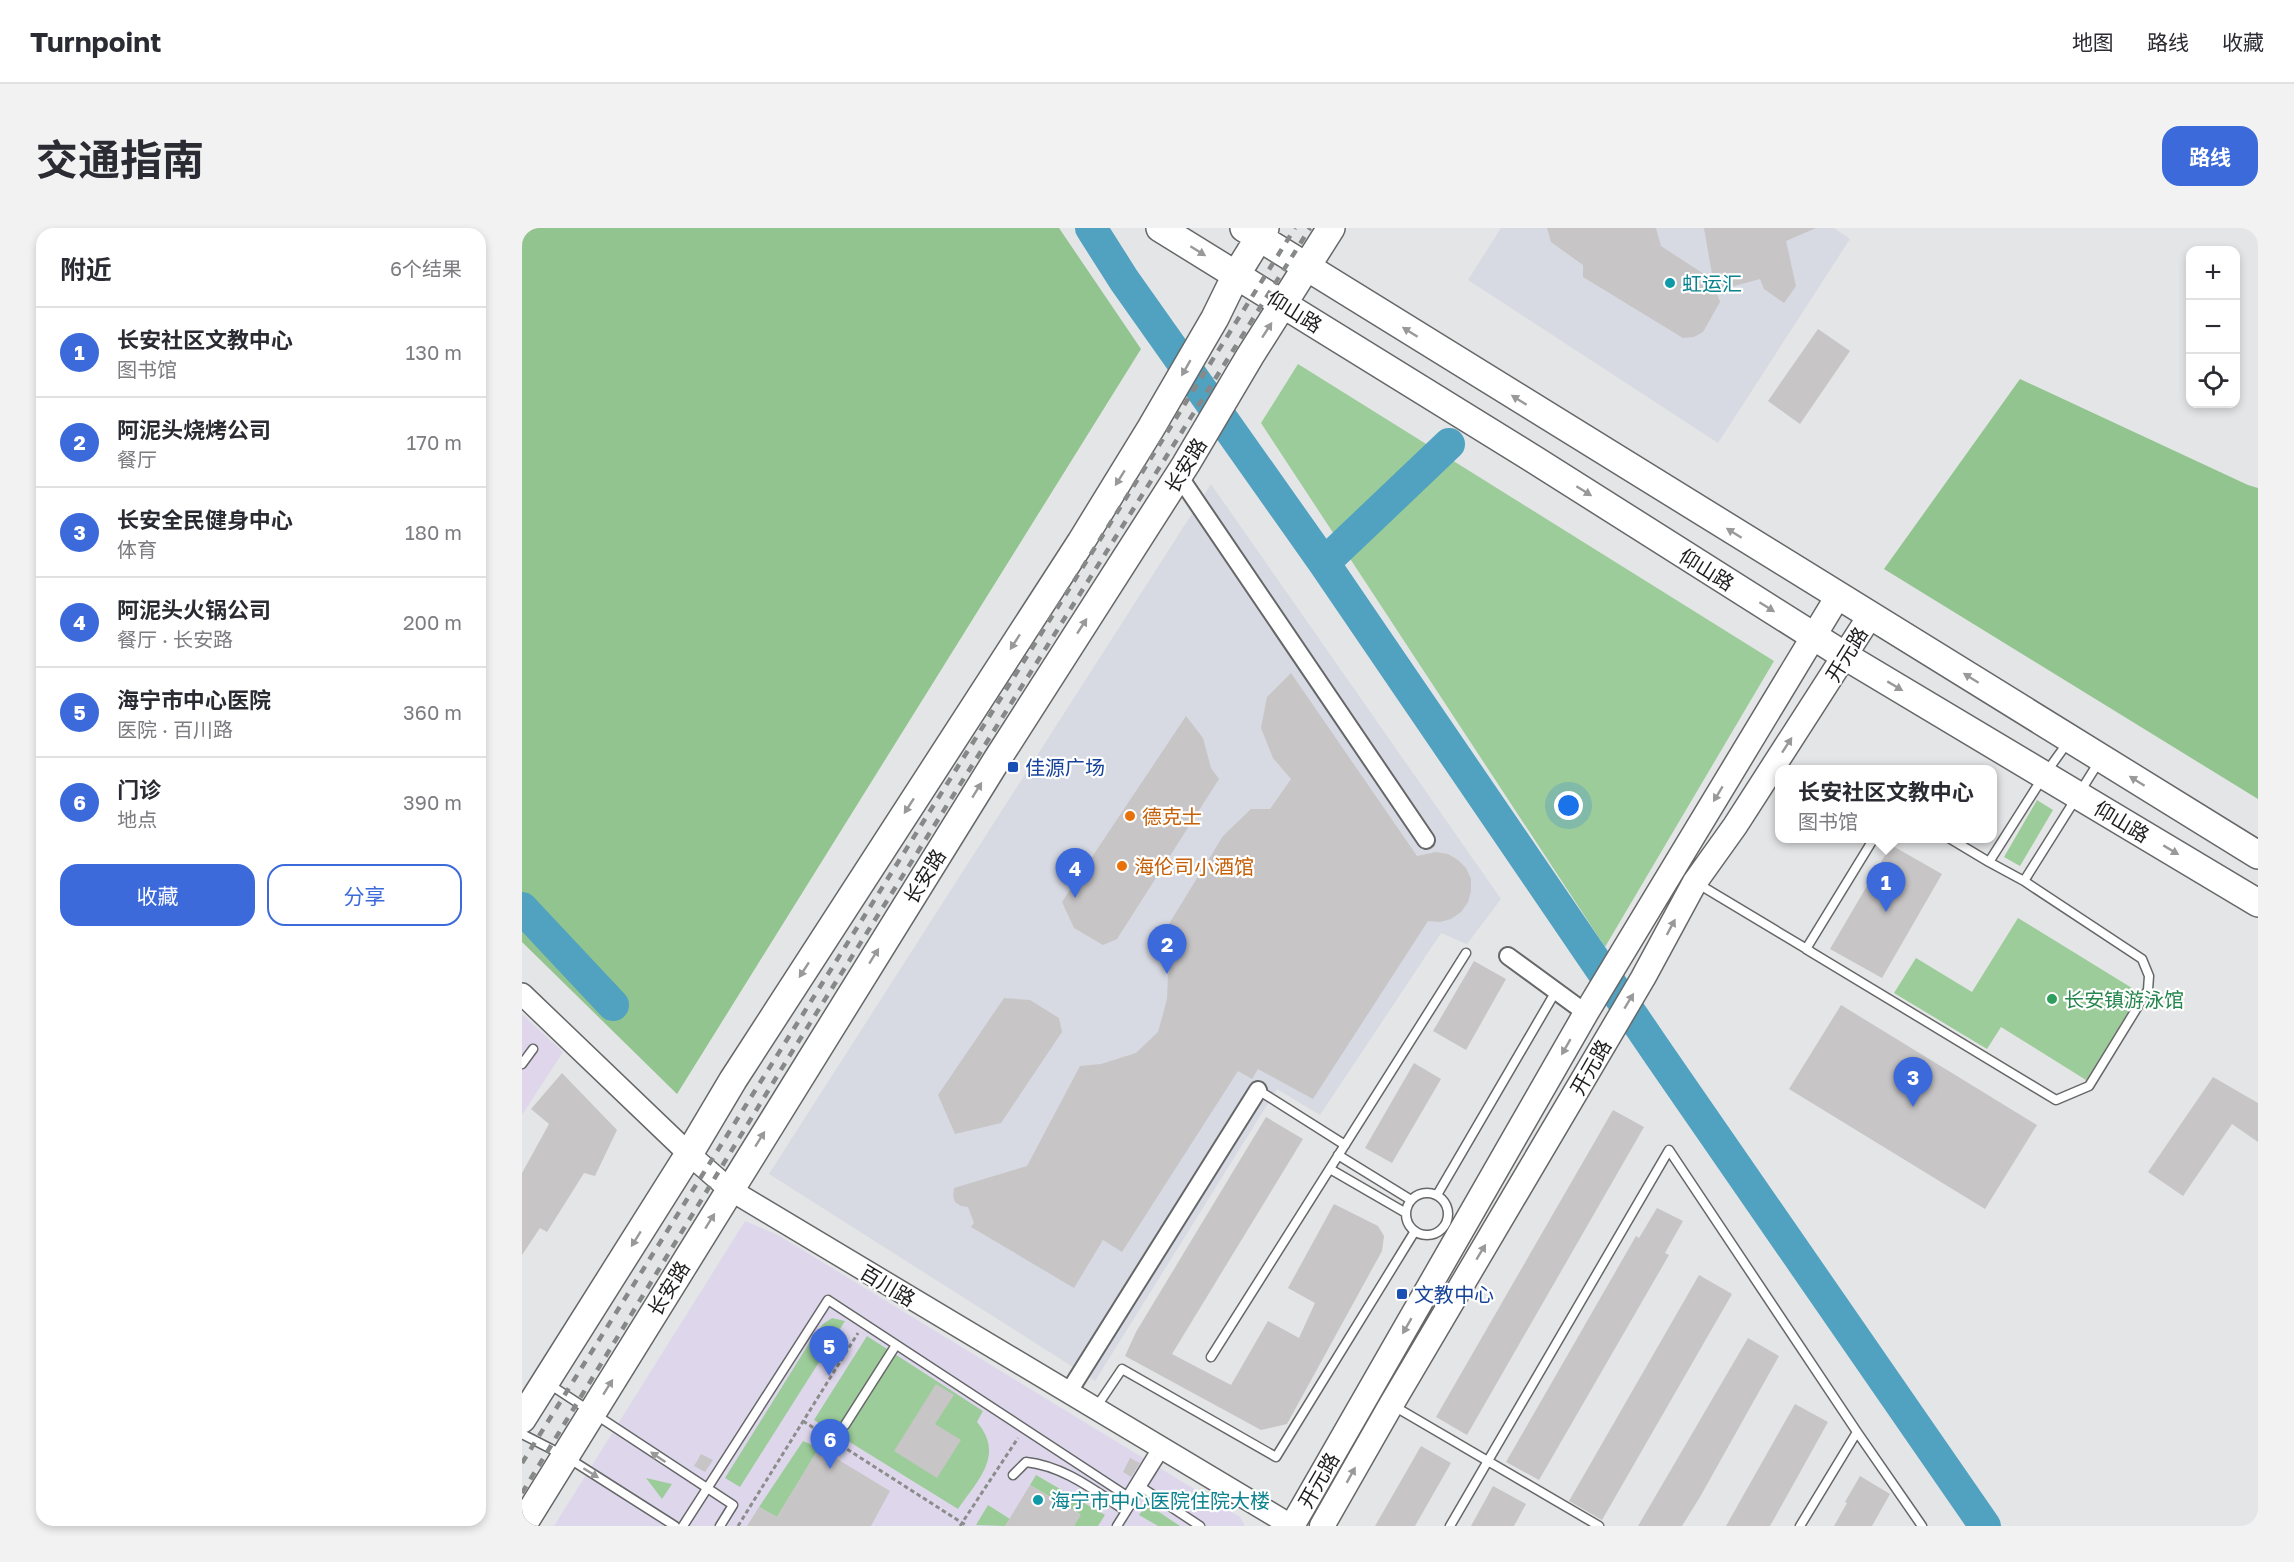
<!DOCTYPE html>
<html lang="zh">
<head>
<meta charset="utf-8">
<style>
  body { margin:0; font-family:"Golos Text","Noto Sans SC",sans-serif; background:#f2f2f3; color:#2b2b33 }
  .controls { position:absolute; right:18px; top:18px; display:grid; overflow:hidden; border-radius:12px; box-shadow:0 3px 9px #0003 }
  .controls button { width:54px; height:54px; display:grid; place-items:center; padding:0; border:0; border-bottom:2px solid #e1e1e2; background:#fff; color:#2b2b33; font:30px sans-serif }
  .you { position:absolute; left:1047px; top:578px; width:21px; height:21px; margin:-15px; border:4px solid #fff; border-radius:50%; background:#1a73e8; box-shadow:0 0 0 9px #1a73e833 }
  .badge { display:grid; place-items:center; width:39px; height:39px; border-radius:50%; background:#3c6adb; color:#fff; font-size:20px; font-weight:700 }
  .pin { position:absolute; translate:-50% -50px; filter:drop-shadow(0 2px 3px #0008) }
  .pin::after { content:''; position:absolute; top:32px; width:21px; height:18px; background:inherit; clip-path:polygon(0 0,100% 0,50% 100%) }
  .popup { position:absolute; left:1253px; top:537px; width:222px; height:78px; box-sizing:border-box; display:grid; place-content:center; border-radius:12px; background:#fff; filter:drop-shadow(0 2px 4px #0005); font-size:20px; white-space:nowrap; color:#7c7c81 }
  .popup b { font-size:22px; color:#2b2b33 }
  .popup::after { content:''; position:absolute; left:50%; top:100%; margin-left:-12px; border:12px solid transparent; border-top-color:#fff }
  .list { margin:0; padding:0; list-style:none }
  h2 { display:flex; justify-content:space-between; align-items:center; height:78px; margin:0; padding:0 24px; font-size:26px }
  h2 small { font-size:20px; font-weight:400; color:#7c7c81 }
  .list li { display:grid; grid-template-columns:39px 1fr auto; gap:18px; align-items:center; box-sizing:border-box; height:90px; padding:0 24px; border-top:2px solid #e1e1e2 }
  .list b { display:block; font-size:22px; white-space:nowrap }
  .list p { margin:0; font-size:20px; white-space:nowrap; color:#7c7c81 }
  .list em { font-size:20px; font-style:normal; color:#7c7c81 }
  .actions { display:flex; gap:12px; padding:18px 24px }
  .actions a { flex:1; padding:14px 0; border:2px solid #3c6adb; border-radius:18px; text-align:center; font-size:21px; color:#3c6adb }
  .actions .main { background:#3c6adb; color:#fff }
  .icon { flex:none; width:33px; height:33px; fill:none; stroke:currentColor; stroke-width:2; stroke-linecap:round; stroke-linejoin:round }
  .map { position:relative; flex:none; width:1736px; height:1298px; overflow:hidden; border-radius:18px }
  header { display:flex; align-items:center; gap:36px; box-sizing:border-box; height:84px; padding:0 30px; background:#fff; border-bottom:2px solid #e1e1e2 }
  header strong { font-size:28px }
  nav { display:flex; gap:33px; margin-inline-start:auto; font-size:21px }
  .intro { display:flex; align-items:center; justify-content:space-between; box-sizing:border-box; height:144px; padding:0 36px }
  h1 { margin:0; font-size:42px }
  .button { padding:15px 27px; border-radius:18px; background:#3c6adb; color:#fff; font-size:21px; font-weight:700 }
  main { display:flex; gap:36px; padding:0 36px }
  aside { flex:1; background:#fff; border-radius:18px; box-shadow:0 3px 9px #0003 }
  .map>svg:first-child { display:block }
</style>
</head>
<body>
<header>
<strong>Turnpoint</strong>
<nav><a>地图</a><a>路线</a><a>收藏</a></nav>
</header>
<div class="intro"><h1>交通指南</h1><a class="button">路线</a></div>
<main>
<aside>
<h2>附近<small>6个结果</small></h2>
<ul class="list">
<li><span class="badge">1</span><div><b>长安社区文教中心</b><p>图书馆</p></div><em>130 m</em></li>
<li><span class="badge">2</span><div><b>阿泥头烧烤公司</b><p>餐厅</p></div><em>170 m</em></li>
<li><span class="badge">3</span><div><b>长安全民健身中心</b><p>体育</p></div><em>180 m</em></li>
<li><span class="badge">4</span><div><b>阿泥头火锅公司</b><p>餐厅 · 长安路</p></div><em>200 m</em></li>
<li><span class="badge">5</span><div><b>海宁市中心医院</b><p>医院 · 百川路</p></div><em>360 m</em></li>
<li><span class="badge">6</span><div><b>门诊</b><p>地点</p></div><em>390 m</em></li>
</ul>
<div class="actions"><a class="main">收藏</a><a>分享</a></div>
</aside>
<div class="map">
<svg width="1736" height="1298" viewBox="0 0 1736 1298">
  <rect width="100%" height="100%" fill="#e4e5e6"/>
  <path fill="#d7dae2" d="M979,0H1312L1328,11L1196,215L946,52Z
    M689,256L979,671L945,716L919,705L798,887L755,861L573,1153L247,946Z"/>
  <path fill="#e0d6eb" d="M0,786L41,824L0,887Z"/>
  <path fill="#ded7ec" d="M223,993L256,1007L718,1289L723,1298H32Z"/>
  <path fill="#9ccc99" d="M776,136L1252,433L1083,719L739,195Z
    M1515,572L1531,582L1498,638L1482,629Z
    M1496,690L1618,765L1564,852L1479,799L1465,821L1372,765L1394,730L1450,764Z
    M310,1090L323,1093L218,1259L203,1250L291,1109L301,1096Z
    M345,1108L461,1183L455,1194C483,1227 456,1252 436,1281L292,1192Z
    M281,1213L297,1220L255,1289L237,1279Z
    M514,1247L583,1287L576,1298H552L558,1286L508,1257Z
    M124,1250L150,1256L140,1271Z
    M625,1276L658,1298H636L617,1287Z
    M466,1277L488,1291L483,1298L454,1297Z"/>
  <path fill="#92c48f" d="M0,0H537L619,121L155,866L0,714Z
    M1498,151L1726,257L1736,260V571L1362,341Z"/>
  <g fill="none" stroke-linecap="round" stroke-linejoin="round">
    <path stroke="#50a2c0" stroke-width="32" d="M569,0L602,52L802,335L1138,828L1463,1298
      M802,335L927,216
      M0,680L91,777"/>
  </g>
  <path fill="#c7c5c6" d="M1025,0H1134L1139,18L1191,52L1182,0H1294L1264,13L1274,58L1262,75L1242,61L1238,51L1194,63L1198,74L1181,104L1172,109L1161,110L1061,49V37L1029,14Z
    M1296,101L1328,123L1278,196L1246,173Z
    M769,445L895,628L914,624L926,626L936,632L944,640L949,651V663L946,674L939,684L929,691L918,694L906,693L791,871L736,841L730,851L716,843L600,1024L581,1012L552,1060L449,999L452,995L446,979L439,978L433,974L431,968L432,960L505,938L558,838L579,836L614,825L636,804L645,771L646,746L654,723L637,712L701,608L729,581H748L769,551L751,530L739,500L745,469Z
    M664,488L681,510L689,540L697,551L595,711L581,717L552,700L540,674Z
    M1369,617L1420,646L1360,750L1308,721Z
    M952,733L984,751L944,822L911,803Z
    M482,770L508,772L537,790L540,804L479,895L433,906L416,867Z
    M1319,777L1515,897L1463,981L1267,861Z
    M892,835L919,851L870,935L843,920Z
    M40,845L95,902L73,948L62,945L25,1004L18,1000L0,1027V945L27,896L9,881Z
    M1691,849L1736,875V914L1710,896L1661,968L1626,944Z
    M1091,882L1122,899L945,1207L914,1189Z
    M744,889L781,911L650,1126L709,1157L746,1093L777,1110L793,1075L766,1060L812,976L856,998L862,1008L860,1023L765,1196L739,1202L603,1128L614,1104Z
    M1135,980L1161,993L1143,1025L1147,1027L1017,1252L984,1234L1114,1008L1117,1010Z
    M1177,1047L1210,1066L1080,1292L1047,1273Z
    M1226,1110L1257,1128L1178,1269L1160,1298H1116Z
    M414,1156L432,1167L413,1196L439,1212L415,1250L372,1223Z
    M1273,1176L1306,1194L1271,1257L1248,1298H1204Z
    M899,1218L929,1235L893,1298H853Z
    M297,1220L368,1263L349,1298H225L237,1279L255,1289Z
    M179,1226L191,1232L183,1244L172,1238Z
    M608,1230L618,1235L609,1249L601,1244Z
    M1338,1248L1368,1266L1350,1298H1312L1325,1275L1323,1274Z
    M508,1257L559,1287L552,1298H483Z
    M971,1258L1004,1276L992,1298H949Z"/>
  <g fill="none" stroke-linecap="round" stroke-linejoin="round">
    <defs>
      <path id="service" d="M1352,610L1284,721L1534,872L1567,858L1626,762L1627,748L1620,731L1502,653L1578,532
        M1427,610L1467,634L1523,546L1546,514
        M1467,634L1502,653
        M1173,654L1288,723
        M0,836L11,821
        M736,862L823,917
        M816,927L889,972
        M808,941L884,985
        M884 986a21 21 0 1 1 42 0a21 21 0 1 1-42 0Z
        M915,967L1034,763
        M689,1129L944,725
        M27,1156L211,1277L198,1298
        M870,1177L1077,1298
        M573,1181L600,1141L754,1229L893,1003
        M323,1197L374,1117
        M0,1206L43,1228L153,1298
        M491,1247L504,1234C542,1238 573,1263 604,1283
        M619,1259L678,1298
        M161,1298L306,1072L605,1268L635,1219
        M595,1298L642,1223
        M928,1298L1147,922L1335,1204L1400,1298
        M1278,1298L1335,1204"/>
      <path id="minor" d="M657,248L904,612
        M986,728L1064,785
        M546,1165L736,862"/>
      <path id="tertiary" d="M0,766L167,926L207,961L770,1298"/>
      <path id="secondary" d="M770,1298L1064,785L1316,368
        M800,1298L869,1177L1121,750L1173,654L1213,598L1348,388"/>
      <path id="primary" d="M638,0L1013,232L1323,428L1736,675
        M722,0L1736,627
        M0,1191L167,926L211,852L559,314L629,200L693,90L714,47L743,0
        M0,1298L476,530L664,236L728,128L809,0"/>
    </defs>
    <use href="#service" stroke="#666768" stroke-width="11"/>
    <use href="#minor" stroke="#666768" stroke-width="20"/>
    <use href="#tertiary" stroke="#666768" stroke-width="24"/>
    <use href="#secondary" stroke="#666768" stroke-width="27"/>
    <use href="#primary" stroke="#666768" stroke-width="30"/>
    <path stroke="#8c8c8d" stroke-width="3" stroke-dasharray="4.5 3" stroke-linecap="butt" d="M281,1193L445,1298
      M216,1298L336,1105
      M438,1298L496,1210"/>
    <use href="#service" stroke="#fff" stroke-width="8"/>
    <use href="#minor" stroke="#fff" stroke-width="16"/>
    <use href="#tertiary" stroke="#fff" stroke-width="21"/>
    <use href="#secondary" stroke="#fff" stroke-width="24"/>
    <use href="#primary" stroke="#fff" stroke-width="27"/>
    <path stroke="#878888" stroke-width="4.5" stroke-dasharray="8 8" stroke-linecap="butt" d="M0,1235L773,0
      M0,1265L268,827L788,0"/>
  </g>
  <defs><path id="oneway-solid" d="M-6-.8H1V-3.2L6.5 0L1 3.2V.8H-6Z" transform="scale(1.5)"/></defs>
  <g fill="#999">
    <use href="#oneway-solid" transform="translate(676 23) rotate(32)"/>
    <use href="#oneway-solid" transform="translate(745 102) rotate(-57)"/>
    <use href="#oneway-solid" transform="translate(888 104) rotate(-148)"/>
    <use href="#oneway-solid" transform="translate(664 140) rotate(120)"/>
    <use href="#oneway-solid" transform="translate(997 172) rotate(-148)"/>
    <use href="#oneway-solid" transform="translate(598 250) rotate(122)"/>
    <use href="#oneway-solid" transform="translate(1062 263) rotate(32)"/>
    <use href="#oneway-solid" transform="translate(1212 305) rotate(-148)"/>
    <use href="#oneway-solid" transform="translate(1245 379) rotate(32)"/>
    <use href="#oneway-solid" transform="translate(560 398) rotate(-57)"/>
    <use href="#oneway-solid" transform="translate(493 414) rotate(123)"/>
    <use href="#oneway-solid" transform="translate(1449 450) rotate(-148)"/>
    <use href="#oneway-solid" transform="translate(1373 458) rotate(31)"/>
    <use href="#oneway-solid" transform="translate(1265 517) rotate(-57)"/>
    <use href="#oneway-solid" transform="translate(1615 553) rotate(-148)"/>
    <use href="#oneway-solid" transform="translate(455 562) rotate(-58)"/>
    <use href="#oneway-solid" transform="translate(1196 566) rotate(121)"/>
    <use href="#oneway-solid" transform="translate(387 578) rotate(123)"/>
    <use href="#oneway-solid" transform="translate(1649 622) rotate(31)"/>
    <use href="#oneway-solid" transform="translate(1149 699) rotate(-62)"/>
    <use href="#oneway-solid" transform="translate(352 728) rotate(-58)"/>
    <use href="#oneway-solid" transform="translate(282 742) rotate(123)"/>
    <use href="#oneway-solid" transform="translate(1107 773) rotate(-59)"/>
    <use href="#oneway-solid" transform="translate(1044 819) rotate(120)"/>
    <use href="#oneway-solid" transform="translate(238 911) rotate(-58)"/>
    <use href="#oneway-solid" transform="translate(188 993) rotate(-58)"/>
    <use href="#oneway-solid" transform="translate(114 1011) rotate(122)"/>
    <use href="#oneway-solid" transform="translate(959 1024) rotate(-59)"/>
    <use href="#oneway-solid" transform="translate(885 1098) rotate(120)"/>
    <use href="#oneway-solid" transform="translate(86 1159) rotate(-58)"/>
    <use href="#oneway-solid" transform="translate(136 1229) rotate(-146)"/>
    <use href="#oneway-solid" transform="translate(69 1245) rotate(32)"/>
    <use href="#oneway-solid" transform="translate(829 1247) rotate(-61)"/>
  </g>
  <g fill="#0f9aa8" stroke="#fff" stroke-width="2">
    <circle cx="1148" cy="55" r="6"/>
    <circle cx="516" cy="1272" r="6"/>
  </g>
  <g fill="#1a4fb4" stroke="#fff" stroke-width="2">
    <rect x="485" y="533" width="12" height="12" rx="3"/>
    <rect x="874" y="1060" width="12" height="12" rx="3"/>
  </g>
  <g fill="#e8710a" stroke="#fff" stroke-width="2">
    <circle cx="608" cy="588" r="6"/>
    <circle cx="600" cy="638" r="6"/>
  </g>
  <circle fill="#2e9e5b" stroke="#fff" stroke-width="2" cx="1530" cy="771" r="6"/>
  <g text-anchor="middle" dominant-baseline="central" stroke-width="4.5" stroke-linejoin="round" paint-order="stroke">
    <g font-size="20" fill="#0d838f" stroke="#fff" text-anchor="start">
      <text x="1160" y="55">虹运汇</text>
      <text x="528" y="1272">海宁市中心医院住院大楼</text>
    </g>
    <g font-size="20" fill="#1d1d1d" stroke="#fff">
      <text transform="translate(773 83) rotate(32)">仰山路</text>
      <text transform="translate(663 237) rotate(-58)">长安路</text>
      <text transform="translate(1185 341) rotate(32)">仰山路</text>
      <text transform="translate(1324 426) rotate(-58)">开元路</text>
      <text transform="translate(1600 593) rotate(31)">仰山路</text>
      <text transform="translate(402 648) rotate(-58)">长安路</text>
      <text transform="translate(1068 839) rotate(-60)">开元路</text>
      <text transform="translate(366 1057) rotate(31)">百川路</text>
      <text transform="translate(146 1060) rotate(-58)">长安路</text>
      <text transform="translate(796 1252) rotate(-60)">开元路</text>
    </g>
    <g font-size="20" fill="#164399" stroke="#fff" text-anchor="start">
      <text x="503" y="539">佳源广场</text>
      <text x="892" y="1066">文教中心</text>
    </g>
    <g font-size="20" fill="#c56008" stroke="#fff" text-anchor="start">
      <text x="620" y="588">德克士</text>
      <text x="612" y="638">海伦司小酒馆</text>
    </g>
    <g font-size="20" fill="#27864d" stroke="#fff" text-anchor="start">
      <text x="1542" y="771">长安镇游泳馆</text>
    </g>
  </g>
</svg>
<div class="controls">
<button>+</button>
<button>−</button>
<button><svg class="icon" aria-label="locate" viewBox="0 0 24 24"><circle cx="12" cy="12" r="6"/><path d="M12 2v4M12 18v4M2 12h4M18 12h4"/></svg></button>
</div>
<div class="you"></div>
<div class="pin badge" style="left:1364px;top:684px">1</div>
<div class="popup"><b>长安社区文教中心</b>图书馆</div>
<div class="pin badge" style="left:645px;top:746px">2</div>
<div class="pin badge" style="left:1391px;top:879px">3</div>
<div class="pin badge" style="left:553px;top:670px">4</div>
<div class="pin badge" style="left:307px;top:1148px">5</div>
<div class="pin badge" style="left:308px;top:1241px">6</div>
</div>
</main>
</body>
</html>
